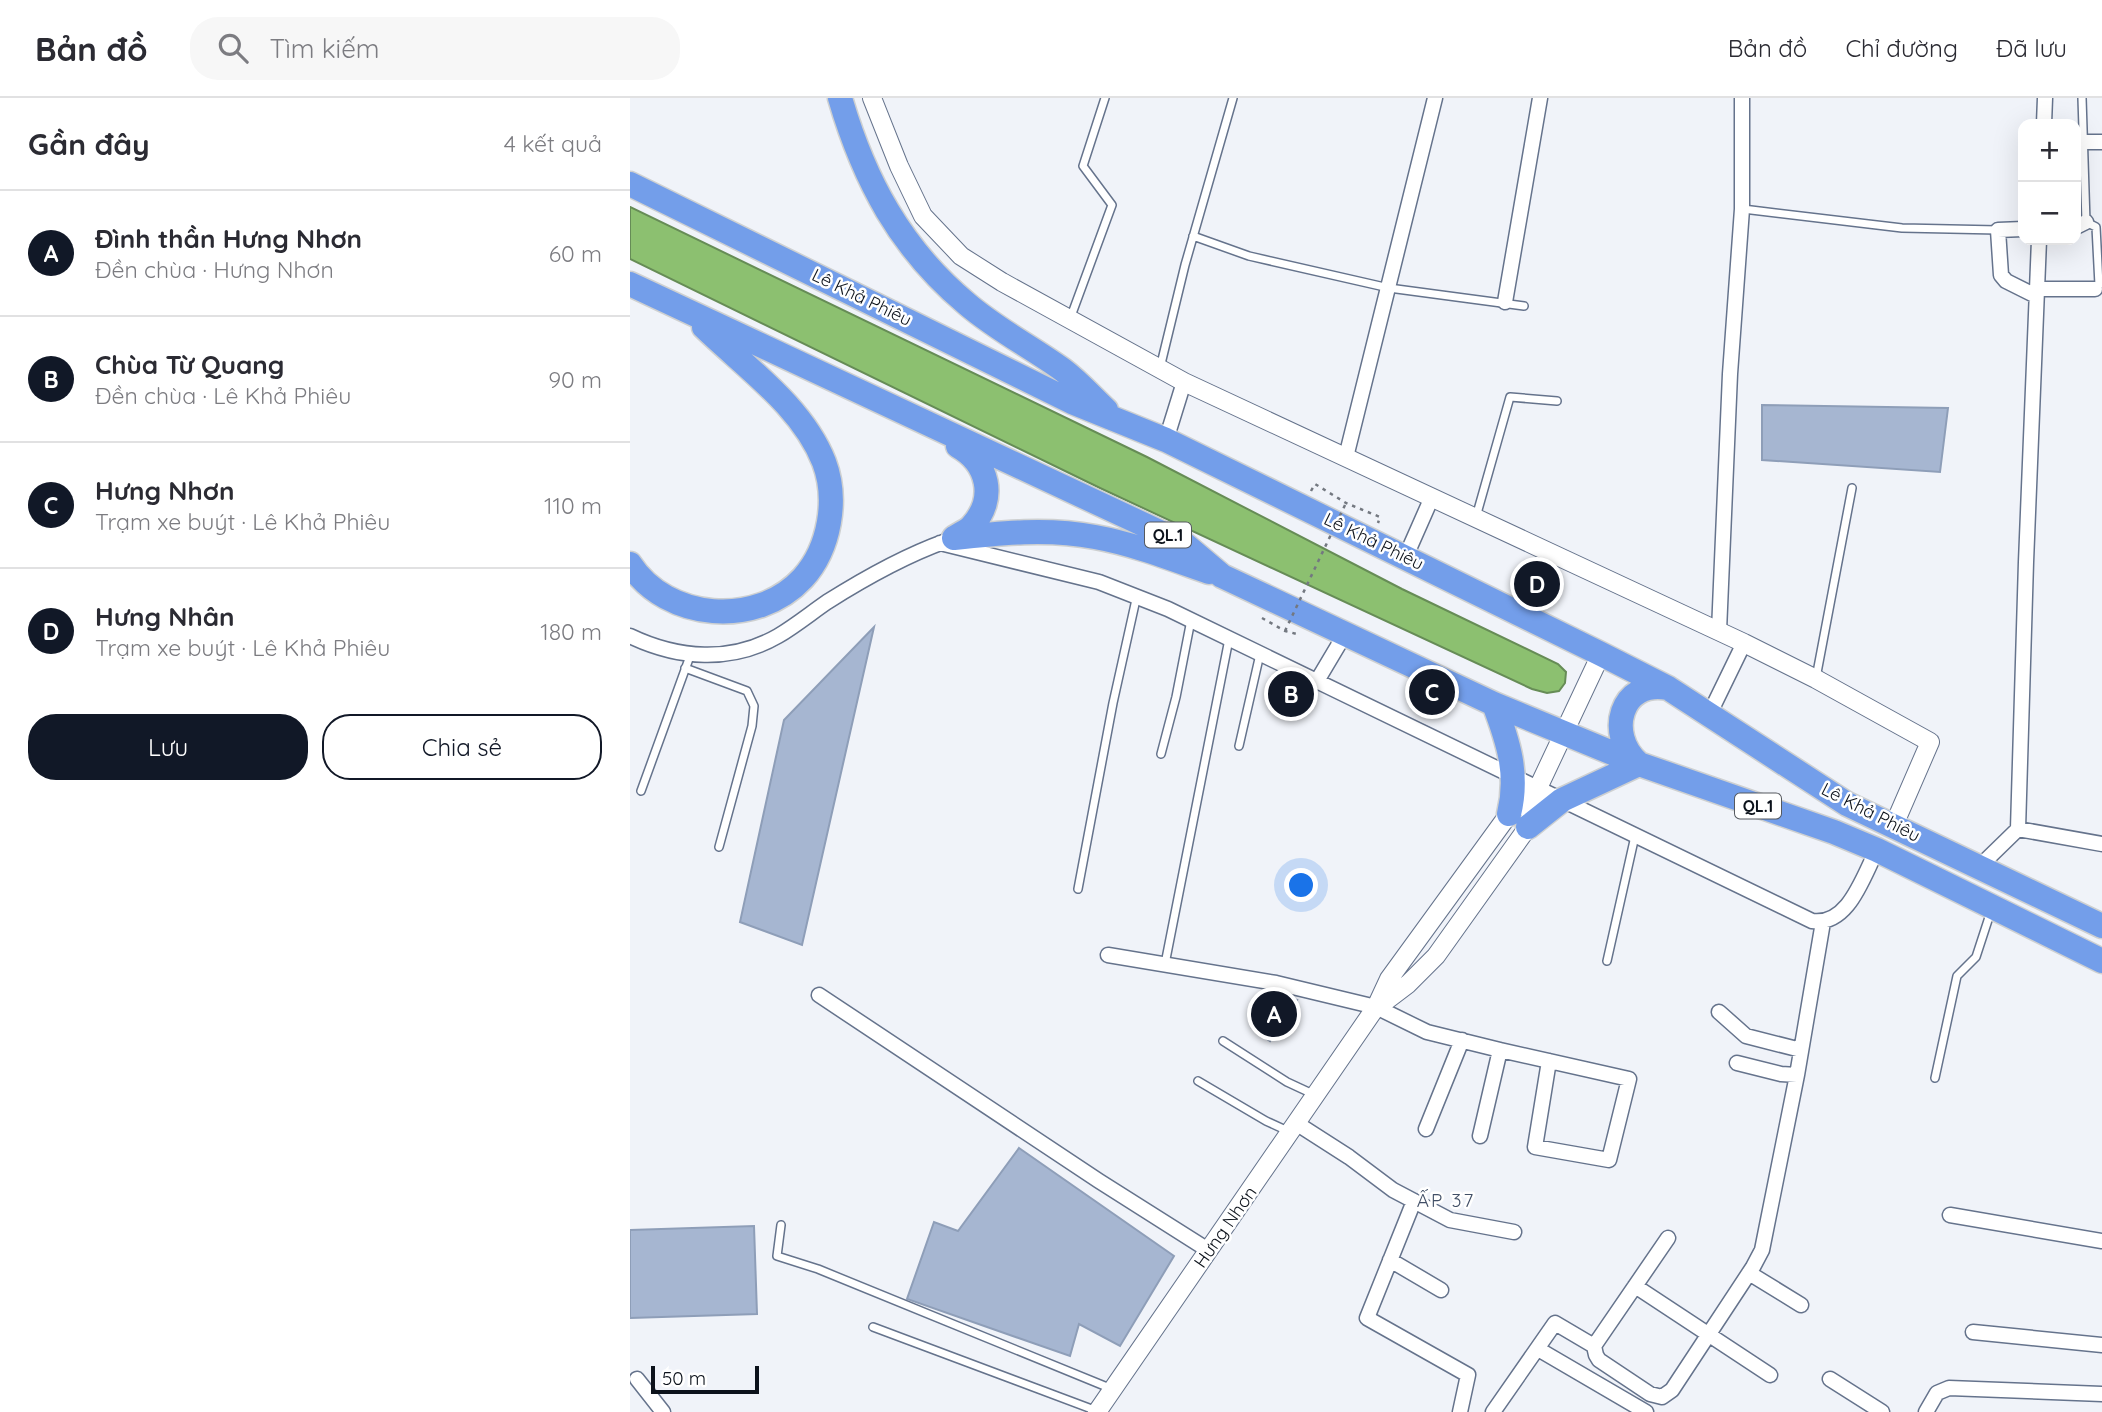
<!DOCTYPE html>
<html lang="vi">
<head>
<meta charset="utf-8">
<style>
  body { margin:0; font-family:Quicksand,sans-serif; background:#f7f7f7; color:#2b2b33 }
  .controls { position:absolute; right:21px; top:21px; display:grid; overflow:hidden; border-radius:14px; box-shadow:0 7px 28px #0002 }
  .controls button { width:63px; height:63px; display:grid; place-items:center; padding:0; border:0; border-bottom:2px solid #e1e1e2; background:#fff; color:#2b2b33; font:35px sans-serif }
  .scale { position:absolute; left:21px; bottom:18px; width:108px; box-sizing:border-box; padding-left:7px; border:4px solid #0c121b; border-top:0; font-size:19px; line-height:24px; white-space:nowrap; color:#0c121b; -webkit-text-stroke:5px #fff; paint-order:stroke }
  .you { position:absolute; left:672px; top:788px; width:24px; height:24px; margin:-18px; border:5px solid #fff; border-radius:50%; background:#1a73e8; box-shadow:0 0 0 10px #1a73e833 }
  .badge { display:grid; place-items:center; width:46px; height:46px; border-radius:50%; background:#111827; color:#fff; font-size:23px; font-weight:700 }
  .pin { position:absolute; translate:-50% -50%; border:4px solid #fff; box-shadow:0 2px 7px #0006 }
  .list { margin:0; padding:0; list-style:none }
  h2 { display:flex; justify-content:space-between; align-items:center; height:91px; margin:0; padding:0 28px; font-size:30px }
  h2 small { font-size:23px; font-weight:400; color:#7c7c81 }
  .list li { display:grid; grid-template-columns:46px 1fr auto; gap:21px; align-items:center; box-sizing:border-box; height:126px; padding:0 28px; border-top:2px solid #e1e1e2 }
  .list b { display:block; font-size:26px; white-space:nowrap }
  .list p { margin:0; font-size:23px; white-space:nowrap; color:#7c7c81 }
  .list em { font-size:23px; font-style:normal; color:#7c7c81 }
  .actions { display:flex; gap:14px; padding:21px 28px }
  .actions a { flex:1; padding:16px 0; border:2px solid #111827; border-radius:28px; text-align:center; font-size:24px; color:#111827 }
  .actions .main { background:#111827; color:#fff }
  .icon { flex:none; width:38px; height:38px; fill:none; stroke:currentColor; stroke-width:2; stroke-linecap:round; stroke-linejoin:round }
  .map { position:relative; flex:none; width:1472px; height:1314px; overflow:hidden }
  header { display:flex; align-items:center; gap:42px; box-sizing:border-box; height:98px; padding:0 35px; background:#fff; border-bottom:2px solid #e1e1e2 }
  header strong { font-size:33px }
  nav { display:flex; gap:38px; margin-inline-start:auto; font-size:24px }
  .search { width:490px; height:63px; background:#f7f7f7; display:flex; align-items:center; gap:18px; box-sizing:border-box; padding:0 24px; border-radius:28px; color:#7c7c81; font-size:26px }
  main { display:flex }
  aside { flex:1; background:#fff }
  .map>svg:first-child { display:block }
</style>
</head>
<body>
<header>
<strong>Bản đồ</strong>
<div class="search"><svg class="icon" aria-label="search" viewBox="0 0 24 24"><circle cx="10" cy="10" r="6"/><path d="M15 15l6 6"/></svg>Tìm kiếm</div>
<nav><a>Bản đồ</a><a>Chỉ đường</a><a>Đã lưu</a></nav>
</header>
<main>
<aside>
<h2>Gần đây<small>4 kết quả</small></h2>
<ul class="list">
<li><span class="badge">A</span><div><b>Đình thần Hưng Nhơn</b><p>Đền chùa · Hưng Nhơn</p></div><em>60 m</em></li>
<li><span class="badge">B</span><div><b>Chùa Từ Quang</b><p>Đền chùa · Lê Khả Phiêu</p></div><em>90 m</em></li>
<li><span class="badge">C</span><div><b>Hưng Nhơn</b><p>Trạm xe buýt · Lê Khả Phiêu</p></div><em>110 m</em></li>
<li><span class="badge">D</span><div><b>Hưng Nhân</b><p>Trạm xe buýt · Lê Khả Phiêu</p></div><em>180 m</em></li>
</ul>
<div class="actions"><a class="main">Lưu</a><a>Chia sẻ</a></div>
</aside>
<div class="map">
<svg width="1472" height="1314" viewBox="0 0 1472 1314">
  <rect width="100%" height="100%" fill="#f0f3f9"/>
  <path fill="#8cc070" stroke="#668c56" stroke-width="2" d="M0,109L517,359L772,491L928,566L936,574L935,585L929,593L917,595L902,591L470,390L0,161Z"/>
  <path fill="#a6b6d1" stroke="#8e9eb8" stroke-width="2" d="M1132,307L1318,310L1310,374L1132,362Z
    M244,529L172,847L110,824L154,622Z
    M646,895L667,902L640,943L622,930Z
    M389,1050L544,1158L490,1248L449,1226L440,1258L277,1201L304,1124L328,1133Z
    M124,1128L127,1216L0,1220V1132Z"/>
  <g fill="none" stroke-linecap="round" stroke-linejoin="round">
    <defs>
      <path id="service" d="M1452,0L1456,124L1466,129L1469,187L1466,191
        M1113,111L1272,130L1368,132
        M563,138L619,158L759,190L894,208
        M440,221L482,107L453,68L475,0
        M530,270L555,167L603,0
        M846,419L880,299L927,303
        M55,570L117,593L124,608L122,628L89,749
        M1186,580L1222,390
        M609,648L630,556
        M531,656L546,599L561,522
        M11,693L60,558
        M448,791L483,605L507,497
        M977,863L1005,738
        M535,866L599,541
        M593,943L657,984L685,997
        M1305,980L1327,878L1346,859L1361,813
        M568,983L636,1023L660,1034
        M151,1127L147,1158L188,1171L482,1291
        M243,1229L467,1313"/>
      <path id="minor" d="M1414,26L1415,0
        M1453,44H1472
        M1446,129L1456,124
        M1393,131L1368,132L1371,177L1376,183L1406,198
        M1407,191H1465
        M875,204L910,0
        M536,342L554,284
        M716,359L805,0
        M310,445L469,484L538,511L1182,823C1219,828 1233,778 1247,752
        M776,458L802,399
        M1089,533L1100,276L1112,111V0
        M0,538C48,561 101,565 148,538C165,528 181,515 197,504C235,480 274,458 316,443
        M687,583L715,536
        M1079,617L1114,545
        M1388,731L1396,464L1409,142
        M1350,768L1388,731L1472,746
        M478,857L646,885L746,909L797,934L870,952L850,1038
        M189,897L469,1083L578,1152
        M1089,914L1116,938L1171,952
        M870,952L999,981L979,1062L905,1049L919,963
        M1107,965L1151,976L1167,977
        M666,1025L719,1059L763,1092L820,1122L884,1134
        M796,1031L832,942
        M784,1103L737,1220L838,1277L830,1314
        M1320,1117L1472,1143
        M1038,1140L964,1248L966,1257L969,1262L1020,1296L1032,1299L1042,1292L1123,1169L1132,1152L1167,977L1193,824
        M760,1162L811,1192
        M1119,1175L1171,1207
        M1005,1188L1140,1277
        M1343,1234L1472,1247
        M908,1251L1016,1314
        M7,1281L33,1314
        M1200,1281L1252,1314
        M863,1314L925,1225L964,1248
        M1296,1314L1307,1295L1319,1290L1472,1296"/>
      <path id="tertiary" d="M242,0L269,68L293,118L331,158L372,184L554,284L1114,545L1186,581L1300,644L1264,727
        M749,908L778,886L806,858L898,729L908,690L971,556
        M467,1314L746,909L759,881L879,716L908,690"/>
      <path id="trunk" d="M210,0C234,82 270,150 337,206C366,231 401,249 433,272C449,284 462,299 476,312
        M0,86L442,304L536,342L971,556L1038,590L1217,706L1472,828
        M0,186L553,445L592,478L864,606L1009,666L1204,734L1247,752L1472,863
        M324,440C370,435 418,430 465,439C504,446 542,461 579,474
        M324,440C329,436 338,433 342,428C367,400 358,365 328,348
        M0,466C37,523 127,530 173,480C200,450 208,401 194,364C172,308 115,269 74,229
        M864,606C878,643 889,676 879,716
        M1008,665C976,637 990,581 1038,590
        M898,729L932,702L1009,666"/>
    </defs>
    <use href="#service" stroke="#65738c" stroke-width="10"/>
    <use href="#minor" stroke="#65738c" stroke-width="17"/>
    <use href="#tertiary" stroke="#65738c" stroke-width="20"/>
    <use href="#trunk" stroke="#ced0d1" stroke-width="27"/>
    <path stroke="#737880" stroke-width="2.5" stroke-dasharray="3.5 5" stroke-linecap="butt" d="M681,393L685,386L716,405L750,419L748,425
      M632,520L655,533L667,536"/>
    <use href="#service" stroke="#fff" stroke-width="7"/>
    <use href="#minor" stroke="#fff" stroke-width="14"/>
    <use href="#tertiary" stroke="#fff" stroke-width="18"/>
    <use href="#trunk" stroke="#739eea" stroke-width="24"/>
    <path stroke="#737880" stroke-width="2.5" stroke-dasharray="3.5 5" stroke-linecap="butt" d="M655,533L716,405"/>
  </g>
  <g text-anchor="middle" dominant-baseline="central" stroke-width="5" stroke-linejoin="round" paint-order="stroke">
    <g fill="#fff" stroke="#55595f" stroke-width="2">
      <rect x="515" y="424.5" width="46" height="25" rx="5"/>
      <rect x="1105" y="695.5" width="46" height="25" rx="5"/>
    </g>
    <g font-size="16" font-weight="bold" fill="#0c121b">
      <text x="538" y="437">QL.1</text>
      <text x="1128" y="708">QL.1</text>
    </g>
    <g font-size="18" fill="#0c121b" stroke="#fff">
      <text transform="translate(232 199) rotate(26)">Lê Khả Phiêu</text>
      <text transform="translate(744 443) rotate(26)">Lê Khả Phiêu</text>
      <text transform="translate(1241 714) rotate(27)">Lê Khả Phiêu</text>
      <text transform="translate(595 1129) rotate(-55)">Hưng Nhơn</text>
    </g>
    <g font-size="19" letter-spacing="2" fill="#414f66" stroke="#fff">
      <text x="816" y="1102">ẤP 37</text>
    </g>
  </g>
</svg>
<div class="controls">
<button>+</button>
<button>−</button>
</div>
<div class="scale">50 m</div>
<div class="you"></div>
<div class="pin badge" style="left:644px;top:916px">A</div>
<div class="pin badge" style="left:661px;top:596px">B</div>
<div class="pin badge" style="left:802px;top:594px">C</div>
<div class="pin badge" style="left:907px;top:486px">D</div>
</div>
</main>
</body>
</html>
